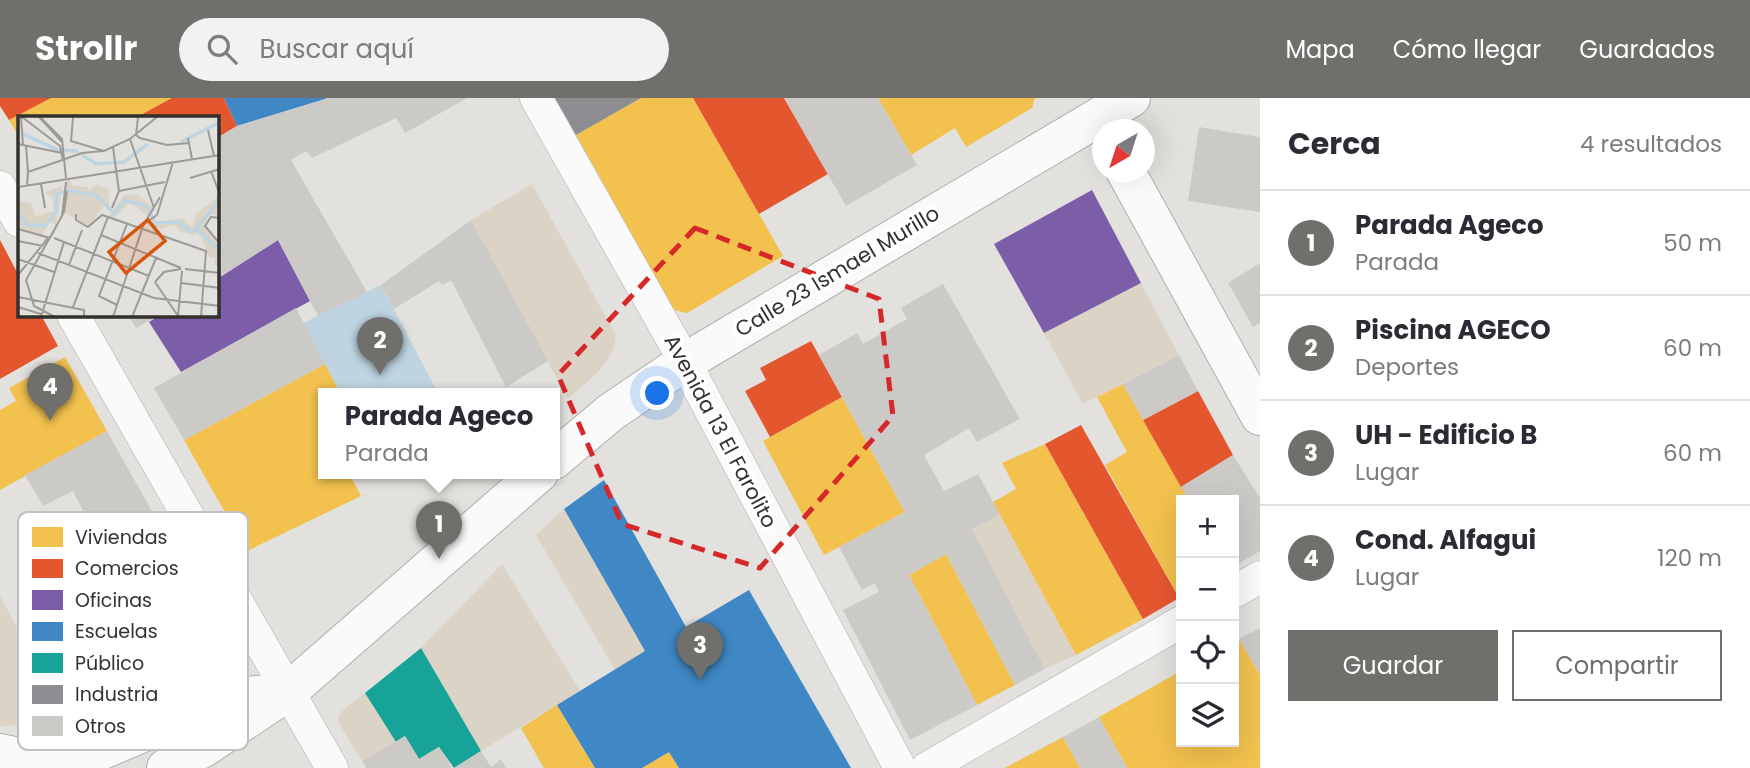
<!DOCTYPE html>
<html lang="es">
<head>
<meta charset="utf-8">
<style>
  body { margin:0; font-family:Poppins,sans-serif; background:#f2f2f3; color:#2b2b33 }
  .controls { position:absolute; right:21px; bottom:21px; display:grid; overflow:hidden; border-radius:0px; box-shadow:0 7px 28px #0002 }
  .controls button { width:63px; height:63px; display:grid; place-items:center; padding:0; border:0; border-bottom:2px solid #e1e1e2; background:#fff; color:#2b2b33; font:35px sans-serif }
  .compass { position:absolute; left:1092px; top:21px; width:63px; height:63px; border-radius:50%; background:#fff; box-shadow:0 7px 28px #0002; rotate:219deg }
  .you { position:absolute; left:658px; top:296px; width:24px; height:24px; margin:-18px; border:5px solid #fff; border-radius:50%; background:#1a73e8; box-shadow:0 0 0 10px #1a73e833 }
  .badge { display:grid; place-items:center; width:46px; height:46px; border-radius:50%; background:#706f6b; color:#fff; font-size:23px; font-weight:700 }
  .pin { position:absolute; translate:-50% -58px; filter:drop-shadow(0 2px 4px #0008) }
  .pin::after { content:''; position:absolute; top:37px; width:24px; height:21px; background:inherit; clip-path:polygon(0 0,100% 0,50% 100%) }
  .popup { position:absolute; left:318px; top:290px; width:242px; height:91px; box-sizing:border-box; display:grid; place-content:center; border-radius:0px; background:#fff; filter:drop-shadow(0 2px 5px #0005); font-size:23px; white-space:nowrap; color:#7c7c81 }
  .popup b { font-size:26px; color:#2b2b33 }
  .popup::after { content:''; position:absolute; left:50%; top:100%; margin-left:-14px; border:14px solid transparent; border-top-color:#fff }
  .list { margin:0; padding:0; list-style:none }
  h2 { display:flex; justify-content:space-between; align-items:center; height:91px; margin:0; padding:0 28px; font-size:30px }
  h2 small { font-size:23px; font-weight:400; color:#7c7c81 }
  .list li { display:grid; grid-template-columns:46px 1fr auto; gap:21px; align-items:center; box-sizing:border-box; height:105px; padding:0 28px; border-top:2px solid #e1e1e2 }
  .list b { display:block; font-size:26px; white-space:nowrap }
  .list p { margin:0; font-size:23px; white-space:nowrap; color:#7c7c81 }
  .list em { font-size:23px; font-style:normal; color:#7c7c81 }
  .actions { display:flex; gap:14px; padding:21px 28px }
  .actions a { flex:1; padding:16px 0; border:2px solid #706f6b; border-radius:0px; text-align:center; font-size:24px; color:#706f6b }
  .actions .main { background:#706f6b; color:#fff }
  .icon { flex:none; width:38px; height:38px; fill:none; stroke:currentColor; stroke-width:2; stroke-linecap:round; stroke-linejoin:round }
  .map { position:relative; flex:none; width:1260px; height:670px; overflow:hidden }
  header { display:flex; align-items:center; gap:42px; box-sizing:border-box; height:98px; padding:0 35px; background:#706f6b; color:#fff }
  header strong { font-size:33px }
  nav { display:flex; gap:38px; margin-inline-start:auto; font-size:24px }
  .search { width:490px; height:63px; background:#f2f2f3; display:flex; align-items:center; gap:18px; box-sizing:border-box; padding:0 24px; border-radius:38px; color:#7c7c81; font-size:26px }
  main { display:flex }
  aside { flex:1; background:#fff }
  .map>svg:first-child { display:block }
</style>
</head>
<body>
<header>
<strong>Strollr</strong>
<div class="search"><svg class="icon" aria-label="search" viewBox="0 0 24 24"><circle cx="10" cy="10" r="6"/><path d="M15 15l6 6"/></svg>Buscar aquí</div>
<nav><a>Mapa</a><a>Cómo llegar</a><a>Guardados</a></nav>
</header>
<main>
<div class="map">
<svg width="1260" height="670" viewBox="0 0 1260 670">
  <rect width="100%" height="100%" fill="#e3e1dd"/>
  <path fill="#dbd4c6" d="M532,86L616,237C614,266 588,282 568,301L471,122Z
    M1141,185L1179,257L1083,306L1044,235Z
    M564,411L645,553L615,572L536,437Z
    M1000,417L1076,557L1045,571L972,431Z
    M502,466L580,593L481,653L421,550Z
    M0,498L69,626L0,628Z
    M365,595L396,644L362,663L340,627L338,620L341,614Z"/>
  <path fill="#bed5e1" d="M381,187L438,295H340L303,225Z"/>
  <path fill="#f2c14e" d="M51,0H173L137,19H19V39L9,22Z
    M641,0H693L783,158L687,215L674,212L576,37Z
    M878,0H1035L1032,10L966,49L955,30L911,57Z
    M65,259L107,333L0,392V312L16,303L9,290Z
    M325,266L340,295H323V375H349L361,398L247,453L184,342Z
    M1123,286L1189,402H1181V499L1179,500L1105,367L1127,354L1097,299Z
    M842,299L905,414L824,457L763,343Z
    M1045,346L1143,521L1076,557L993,404L1016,391L1002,365Z
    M946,456L1015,587L977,607L909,477Z
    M1239,541L1260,577V670H1127L1099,619L1181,573V644H1234V544Z
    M557,607L595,670H544L521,630Z
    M1063,639L1080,670H1005Z
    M669,654L679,670H642Z"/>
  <path fill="#e4572e" d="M0,0H51L9,22L0,8Z
    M172,0H224L237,28L217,40V19H137Z
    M693,0H784L828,76L759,116Z
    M0,142L19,178V217H41L58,248L0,281Z
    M811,243L842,299L770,339L745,293L766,282L760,270Z
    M1198,293L1233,357L1181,389L1143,322Z
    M1081,327L1179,500L1143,521L1045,346Z"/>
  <path fill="#7b5ea7" d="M1092,92L1141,185L1044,235L994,146Z
    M278,142L310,203L181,274L149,224L160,217H217V181Z"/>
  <path fill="#3f88c5" d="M224,0H326V1L237,28Z
    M604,382L686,529L749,492L851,670H679L669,654L642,670H595L557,607L645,553L564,411Z"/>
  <path fill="#17a398" d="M421,550L481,653L454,670L439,649L419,661L405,638L396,644L365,595Z"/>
  <path fill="#8d8d92" d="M555,0H641L576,37Z"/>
  <path fill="#cbcac7" d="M328,0H467L405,35L396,20L312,60L306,53L291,62L367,194L318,218L278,142L217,181V40L237,28Z
    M784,0H878L917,67L846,108Z
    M1199,29L1260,39V114L1188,103Z
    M471,122L548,263L506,289L451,182L442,187L439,183L394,211L381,187Z
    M1260,165V225L1253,229L1228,185Z
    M943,186L1020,321L977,344L969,330L924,357L944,393L978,376L1000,417L972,431L1045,571L1015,587L946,456L909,477L977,607L910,642L843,512L879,494L875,485L862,492L839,449L905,414L819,257L857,235L863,246L907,221L901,210Z
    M296,210L325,266L184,342L154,290Z
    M128,217H160L136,230Z
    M1179,257L1198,293L1143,322L1123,286Z
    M107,333L166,438L112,469L73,393L43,408L25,377Z
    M1233,357L1260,400V453L1234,468V402H1189L1181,389Z
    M1260,530V577L1239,541Z
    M1099,619L1127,670H1080L1063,639Z
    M405,638L419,661L439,649L452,670H366L362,663Z
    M481,653L491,669L501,661L506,670H454Z"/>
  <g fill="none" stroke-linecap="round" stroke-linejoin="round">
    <defs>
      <path id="street" d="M536,0L685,264L900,670
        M0,89L19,123
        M73,217L332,670
        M1234,494L1260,479
        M927,670L1181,524"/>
      <path id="secondary" d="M1126,74L1260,318
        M554,362L611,314L685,264L1131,0
        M0,655C28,661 52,664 81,661L223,601L284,594
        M166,670L205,649L289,593L539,375"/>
    </defs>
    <use href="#street" stroke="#b0aeac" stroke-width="33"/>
    <use href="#secondary" stroke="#b0aeac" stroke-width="40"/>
    <use href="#street" stroke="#fbfafa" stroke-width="32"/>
    <use href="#secondary" stroke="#fbfafa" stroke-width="38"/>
  </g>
  <path fill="none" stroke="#d62828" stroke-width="5" stroke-dasharray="14 9" stroke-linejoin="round" d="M695,130L879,201L893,318L760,470L622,426L558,277Z"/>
  <g text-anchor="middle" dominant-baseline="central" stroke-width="7" stroke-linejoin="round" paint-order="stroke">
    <g font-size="21" fill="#32312e" stroke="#fff">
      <text transform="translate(837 173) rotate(-31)">Calle 23 Ismael Murillo</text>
      <text transform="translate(721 333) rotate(62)">Avenida 13 El Farolito</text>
    </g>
  </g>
  <g transform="translate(18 18)">
    <rect width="201" height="201" fill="#e3e1dd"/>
    <path d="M52,64L55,70L70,71L71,75L78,69L90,72L92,95L86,89L72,110L56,102L47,96L48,65ZM44,70L38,110L32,105L24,119L0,113V85L13,87L18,100L36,95L34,82L27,76ZM119,78L136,92L130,100L112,87L96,102L91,101L106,79ZM201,80V99H192L186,109L201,130V150L196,149V142L191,141L182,119L162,116L156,109L142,113L129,107L164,102L174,111L178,98Z" fill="#dbd4c6"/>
    <path fill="none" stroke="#bed5e1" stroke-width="3.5" d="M5,18L40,34L60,35M163,26L202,6M64,39L79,48L106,46L130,28M0,97L10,109L27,110L39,94V78L51,74L78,79L96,97L106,85L119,87L130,92L137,107L160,106L174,117L202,84M178,112L202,135"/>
    <path fill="none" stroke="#9c9b97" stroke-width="2" d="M3,1L5,29M4,1L42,30L45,44M21,1L44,26M22,1L44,23L48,62M55,1L53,25L86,35L112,23L139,1M120,1L118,19L122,22L149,29L171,27M190,14L196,40M170,22L174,43M112,23L136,92M0,28L44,37M8,29L10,56M193,55L202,79M172,62L202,53M23,68L27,92M9,70L10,56L64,37L85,35M0,71L202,39M101,75L147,66M94,92L101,75L95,31M58,98V104L70,111L84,99L188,135L183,201M202,102L193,101L187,110L202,128M129,106L139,99L155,46M0,113L32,122L46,96L49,75M83,119L163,152M36,122L131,160M0,125L25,130M20,137L136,182L202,190M0,143L36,156M51,149L64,114M167,153L202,157M0,159L30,122M137,166L160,200M137,166L146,156L163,153M163,167L202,172M0,181L66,194V201M99,189L81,180L109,108M0,191L23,198M55,191L90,101M23,201L46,126M37,201L16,190L8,164L44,100L48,66M95,201L125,110L142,81M114,201L138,142M160,201L164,155"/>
    <path fill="#d6550f" fill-opacity="0.15" stroke="#d6550f" stroke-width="3.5" d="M130,104L147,125L108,157L91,136Z"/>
    <rect width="201" height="201" fill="none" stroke="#32312e" stroke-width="3.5"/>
  </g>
  <rect x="18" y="414" width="230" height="238" rx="10" fill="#fff" stroke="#c2c1c0" stroke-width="2"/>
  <rect x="32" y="429" width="31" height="20" fill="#f2c14e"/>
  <rect x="32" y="461" width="31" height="19" fill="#e4572e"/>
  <rect x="32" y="492" width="31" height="20" fill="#7b5ea7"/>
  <rect x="32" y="524" width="31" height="19" fill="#3f88c5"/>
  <rect x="32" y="555" width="31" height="20" fill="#17a398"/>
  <rect x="32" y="587" width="31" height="19" fill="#8d8d92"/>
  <rect x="32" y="618" width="31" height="20" fill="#cbcac7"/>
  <g font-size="19" fill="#32312e">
    <text x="75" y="446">Viviendas</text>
    <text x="75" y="477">Comercios</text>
    <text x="75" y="509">Oficinas</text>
    <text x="75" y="540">Escuelas</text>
    <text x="75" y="572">Público</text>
    <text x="75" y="603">Industria</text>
    <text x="75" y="635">Otros</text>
  </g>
</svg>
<div class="controls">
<button>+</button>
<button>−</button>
<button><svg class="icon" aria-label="locate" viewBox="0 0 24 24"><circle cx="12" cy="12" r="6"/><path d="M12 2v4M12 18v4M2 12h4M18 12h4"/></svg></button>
<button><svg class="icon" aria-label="layers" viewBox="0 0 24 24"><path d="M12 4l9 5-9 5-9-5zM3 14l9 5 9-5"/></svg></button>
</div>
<svg class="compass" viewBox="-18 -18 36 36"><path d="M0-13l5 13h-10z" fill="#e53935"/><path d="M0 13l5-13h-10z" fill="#7c7c81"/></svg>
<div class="you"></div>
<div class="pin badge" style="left:439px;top:461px">1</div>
<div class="popup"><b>Parada Ageco</b>Parada</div>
<div class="pin badge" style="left:380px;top:277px">2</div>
<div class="pin badge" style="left:700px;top:582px">3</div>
<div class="pin badge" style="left:50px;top:323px">4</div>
</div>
<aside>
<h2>Cerca<small>4 resultados</small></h2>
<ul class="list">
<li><span class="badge">1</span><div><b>Parada Ageco</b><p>Parada</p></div><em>50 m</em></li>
<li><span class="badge">2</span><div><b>Piscina AGECO</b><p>Deportes</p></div><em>60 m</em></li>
<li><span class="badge">3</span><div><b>UH - Edificio B</b><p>Lugar</p></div><em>60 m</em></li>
<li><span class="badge">4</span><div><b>Cond. Alfagui</b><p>Lugar</p></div><em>120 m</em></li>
</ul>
<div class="actions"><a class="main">Guardar</a><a>Compartir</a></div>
</aside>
</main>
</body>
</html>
